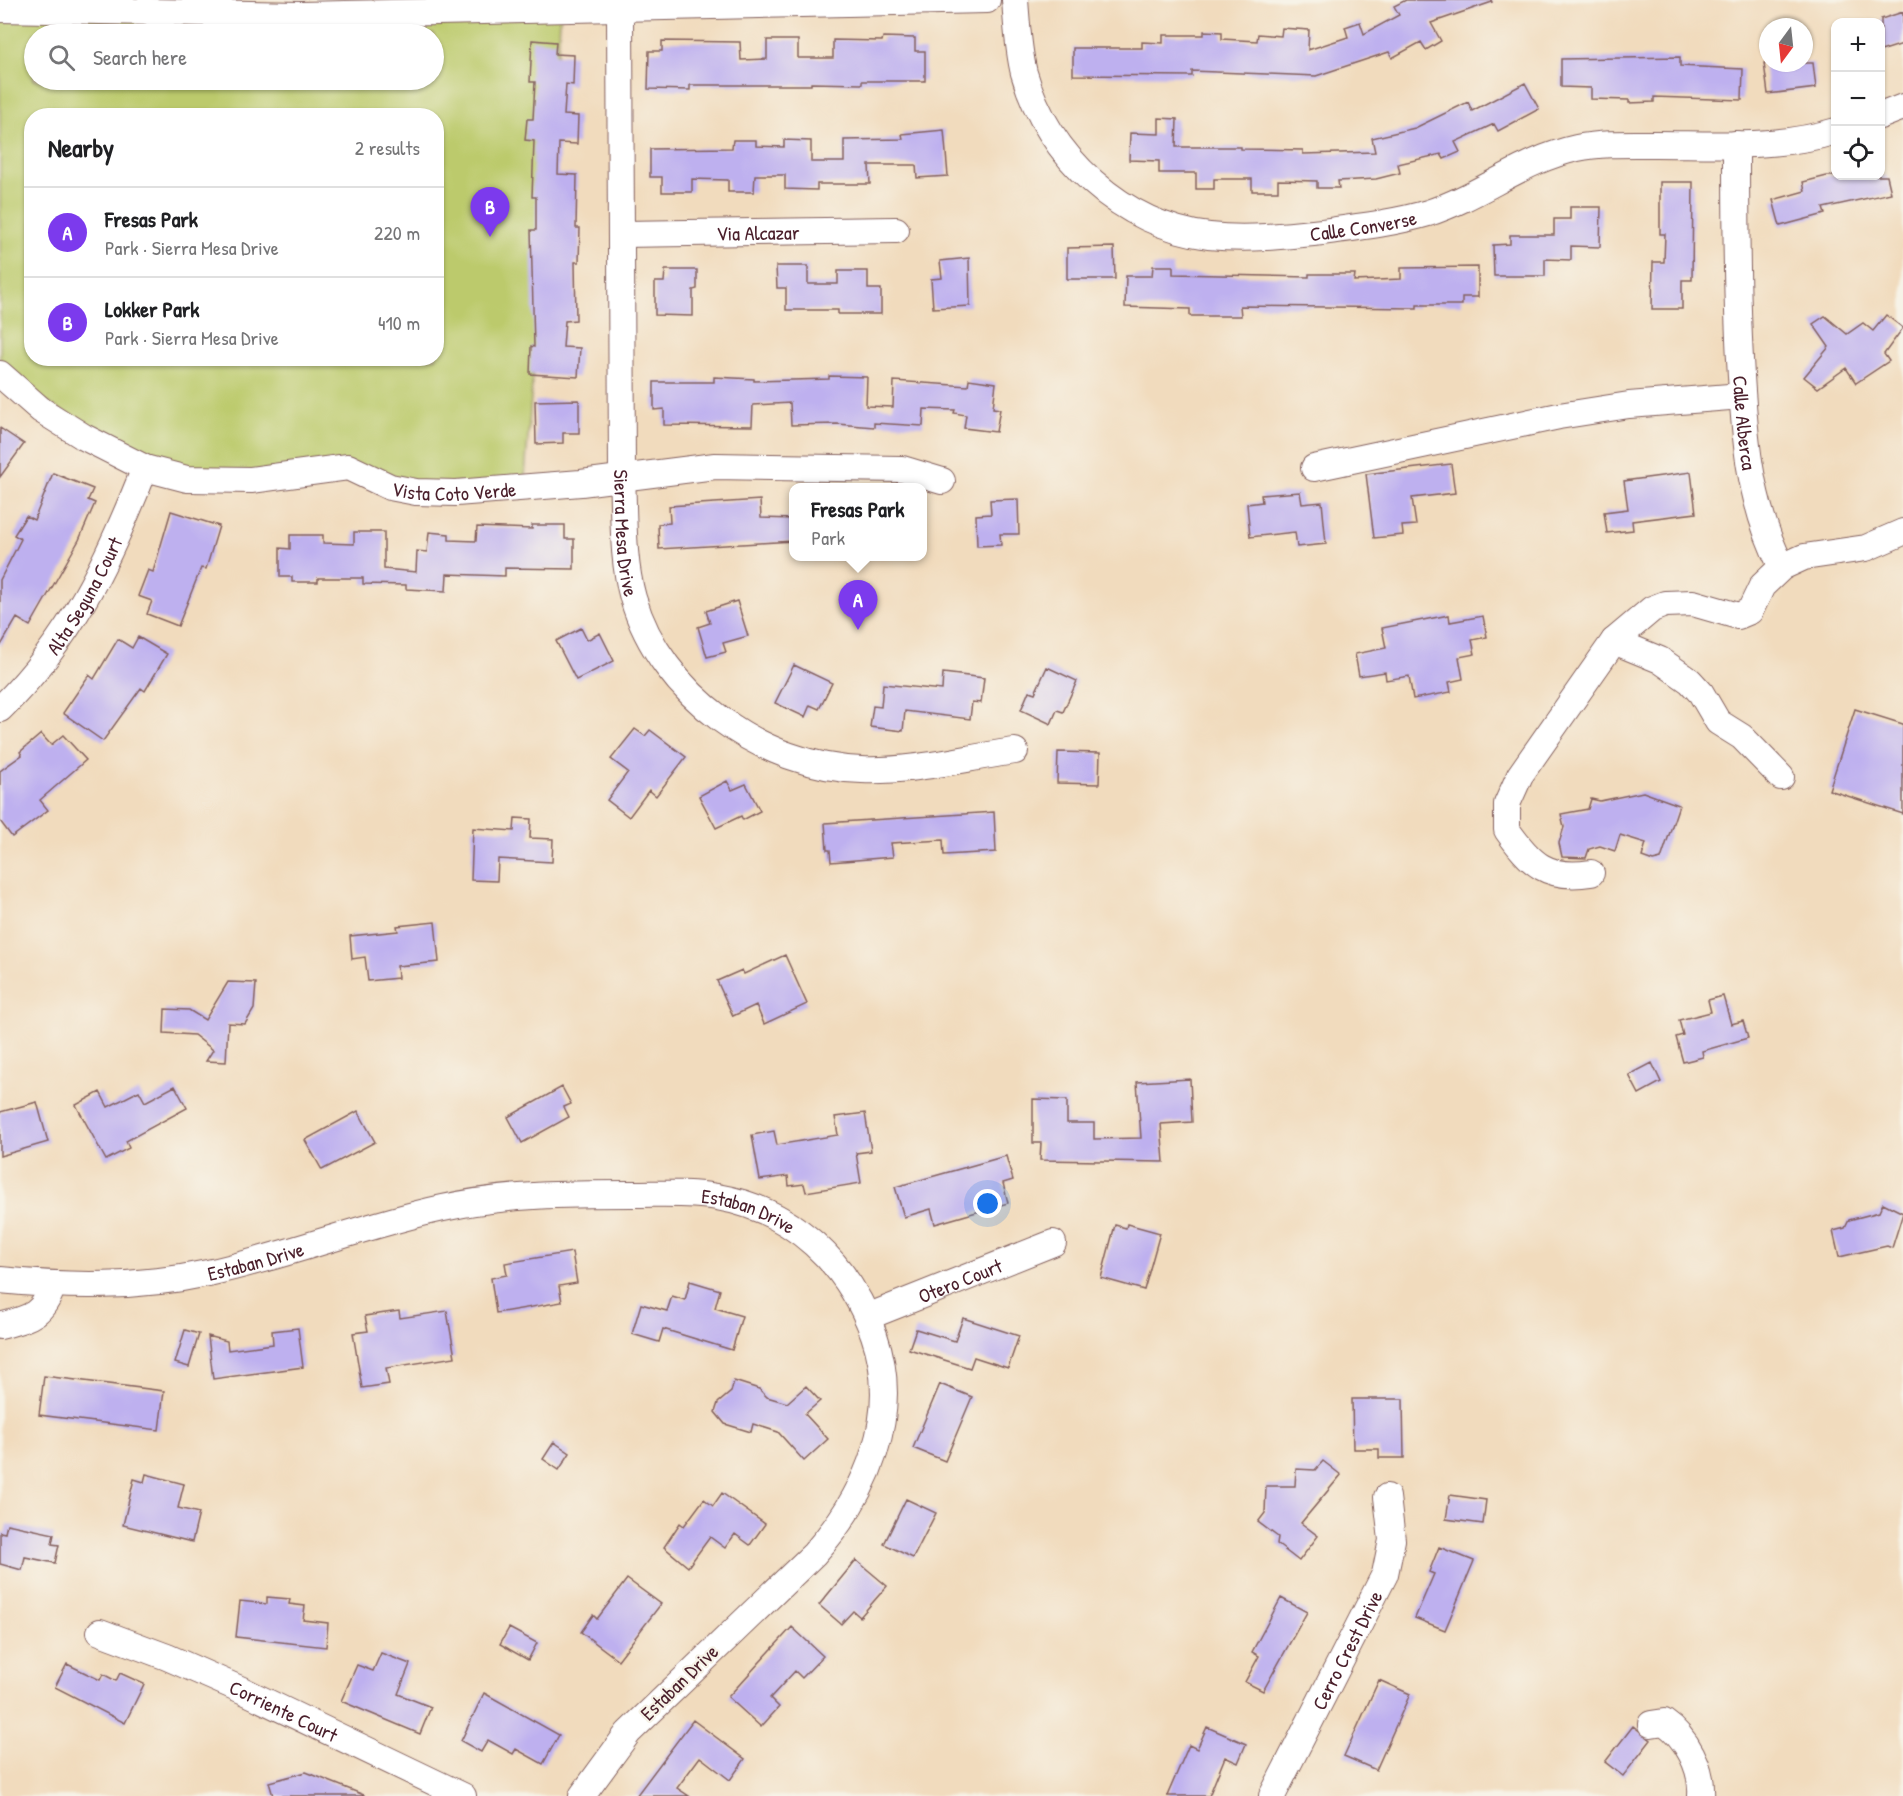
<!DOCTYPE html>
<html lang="en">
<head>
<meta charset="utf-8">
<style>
  body { margin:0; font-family:"Patrick Hand",sans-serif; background:#f6f6f6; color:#202124 }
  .controls { position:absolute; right:18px; top:18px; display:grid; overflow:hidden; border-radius:12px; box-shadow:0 2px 4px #0004 }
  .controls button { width:54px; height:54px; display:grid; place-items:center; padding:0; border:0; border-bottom:2px solid #e0e0e0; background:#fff; color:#202124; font:30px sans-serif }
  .compass { position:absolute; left:1759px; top:18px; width:54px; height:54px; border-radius:50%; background:#fff; box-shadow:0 2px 4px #0004; rotate:195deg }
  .you { position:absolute; left:988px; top:1204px; width:21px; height:21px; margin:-15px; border:4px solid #fff; border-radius:50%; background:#1a73e8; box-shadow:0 0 0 9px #1a73e833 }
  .badge { display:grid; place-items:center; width:39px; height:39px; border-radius:50%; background:#7c3aed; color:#fff; font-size:20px; font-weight:700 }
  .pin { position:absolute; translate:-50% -50px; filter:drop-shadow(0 2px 3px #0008) }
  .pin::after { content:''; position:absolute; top:32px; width:21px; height:18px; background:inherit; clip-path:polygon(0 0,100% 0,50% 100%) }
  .popup { position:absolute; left:789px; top:483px; width:138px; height:78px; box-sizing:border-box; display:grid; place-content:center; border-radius:12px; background:#fff; filter:drop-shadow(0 2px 4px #0005); font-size:20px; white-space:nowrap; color:#757577 }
  .popup b { font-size:22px; color:#202124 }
  .popup::after { content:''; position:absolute; left:50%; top:100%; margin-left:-12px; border:12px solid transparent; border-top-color:#fff }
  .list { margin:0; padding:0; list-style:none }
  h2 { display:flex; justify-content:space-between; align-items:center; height:78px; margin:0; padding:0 24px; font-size:26px }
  h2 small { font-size:20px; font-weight:400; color:#757577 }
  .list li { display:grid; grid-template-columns:39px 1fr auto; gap:18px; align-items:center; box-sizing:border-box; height:90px; padding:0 24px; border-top:2px solid #e0e0e0 }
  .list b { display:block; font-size:22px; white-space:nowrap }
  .list p { margin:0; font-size:20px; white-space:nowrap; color:#757577 }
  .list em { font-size:20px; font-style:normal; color:#757577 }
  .icon { flex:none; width:33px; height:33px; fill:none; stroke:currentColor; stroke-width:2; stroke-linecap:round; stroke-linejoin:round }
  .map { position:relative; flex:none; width:1903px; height:1796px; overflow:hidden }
  .search { position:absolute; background:#fff; box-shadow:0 2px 4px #0004; left:24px; top:24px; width:420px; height:66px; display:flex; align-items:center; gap:15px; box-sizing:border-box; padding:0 21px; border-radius:33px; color:#757577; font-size:22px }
  .panel { position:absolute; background:#fff; box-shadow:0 2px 4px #0004; left:24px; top:108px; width:420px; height:258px; border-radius:24px }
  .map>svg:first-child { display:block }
</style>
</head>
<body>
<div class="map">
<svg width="1903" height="1796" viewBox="0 0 1903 1796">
  <rect width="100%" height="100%" fill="#f7f3e8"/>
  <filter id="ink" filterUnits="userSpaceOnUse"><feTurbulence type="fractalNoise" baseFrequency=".0167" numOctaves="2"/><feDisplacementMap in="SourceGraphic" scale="12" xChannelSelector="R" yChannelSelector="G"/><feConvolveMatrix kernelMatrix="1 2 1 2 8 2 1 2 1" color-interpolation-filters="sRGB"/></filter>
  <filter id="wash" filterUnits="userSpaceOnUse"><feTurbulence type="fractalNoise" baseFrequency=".008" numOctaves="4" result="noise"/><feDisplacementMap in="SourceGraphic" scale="24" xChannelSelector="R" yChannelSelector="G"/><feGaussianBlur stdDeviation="1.35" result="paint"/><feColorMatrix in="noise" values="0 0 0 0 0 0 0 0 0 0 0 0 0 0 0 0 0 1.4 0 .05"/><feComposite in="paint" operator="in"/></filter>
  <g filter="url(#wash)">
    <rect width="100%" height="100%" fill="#f1dbbd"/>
    <path fill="#bcca6c" stroke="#83744c" stroke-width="1.5" fill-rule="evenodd" d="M0,9H561L524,489L456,493L347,467L169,476L0,374ZM34,34H434V80H34ZM32,116H436V358H32Z"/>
    <g id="blocks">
      <path fill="#beb0ef" d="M1406,0H1491L1492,2L1431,23L1441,41L1426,50L1421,42L1392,58L1389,52L1316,76L1192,71V76L1073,75V48H1142V42L1163,43V35H1204V31L1222,32V39L1257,41L1258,34L1281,36L1282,28L1309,30L1308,50L1348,37L1345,27L1360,22L1364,34L1399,15L1394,6Z
        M1903,12V44L1881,51V19Z
        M883,37L915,38V51H925V81H862V84L811,83V85H690V90L648,89L649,51H662V41L740,42L741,60L767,59V40H798V58H833V40L882,41Z
        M532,40L556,42L555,54L574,55L573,85L566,84L564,115L578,116L577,144L559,143L558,174L577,175L576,228H580L579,262H575L576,320L565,321L563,347L580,348L578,377L530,374L531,346L534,347L531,230H536V197H532L534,141L525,140L527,119H533L535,82H530Z
        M1680,57V66L1743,69L1742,100L1654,97V102L1629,103V100L1591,99V88L1561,87V59Z
        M1764,63H1813L1816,88L1768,94Z
        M1525,83L1539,109L1498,131L1494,124L1455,142L1460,152L1444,159L1441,154L1398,164L1400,173L1376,179L1338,181L1339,188H1317V181L1278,180V191H1252V179H1214V189H1196V173H1159V161L1129,160L1130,133L1159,134V118L1177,119L1176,147H1241V149L1303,150V154L1375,152L1372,138L1415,128L1468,102L1472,111Z
        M944,130L948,176L917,178L916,165H869L870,184H817V190L785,189V175H755L754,192H728V180L692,179V192H662V177H650V149L732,148L733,140H756V146L784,147V140L811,141V162H844V140L903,139L902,134Z
        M1827,176H1887L1891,193L1823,208L1825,214L1780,226L1773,200L1805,191L1803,182Z
        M1660,182H1693L1692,280H1682V309H1652L1653,262H1664L1665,234H1660Z
        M1570,207H1601L1600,247L1571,246V260L1545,259V276H1494L1493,245L1510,244V235H1554V219H1570Z
        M1114,247L1115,279H1067V248Z
        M969,258L970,306L933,308L931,279L942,278L940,261Z
        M776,266H808V284H838V271H868V289H881V314H838V310H786V288H777Z
        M1153,266H1173V274L1309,277V274H1355L1354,281L1401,279V268L1478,267V297H1462V305H1417V308L1240,306L1241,316H1190V309L1125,307L1126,276H1152Z
        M665,270H697V289L693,290V316L655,315V282H664Z
        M1886,315L1903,328L1884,354L1889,361L1856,383L1846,368L1818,388L1804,377L1829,347L1813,324L1825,316L1847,334L1863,323L1873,331Z
        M829,376L867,377L866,406L893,407L894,381L968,386L969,379L996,383L993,408L1000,409L996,432L964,428L966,415L954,413L955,410L924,409L923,426L874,423V427L837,424L791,425L790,403L753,405L752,426L664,425V409L654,410V382H714V377L754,379V381L829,379Z
        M579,400V433H563V443L536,444L535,401Z
        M0,428L24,444L0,477Z
        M1451,464L1455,493L1412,498L1416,525L1402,526L1403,535L1374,538L1366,474Z
        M1691,472L1696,513L1632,521L1633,530L1607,533L1604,512L1628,509L1624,481Z
        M53,473L93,489L88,500L95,503L79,540L30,626L17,618L0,647V580L21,539L14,535L26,516L34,520Z
        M1300,492L1302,504L1322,502L1326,544L1297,547L1295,532L1250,537L1247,504L1262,502L1261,495Z
        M1018,499L1019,534H1000L1001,545L977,546L976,515L991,514L990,500Z
        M760,500L761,518L794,519V541L659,549L658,524L670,523L669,506Z
        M171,511L219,526L206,569L201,568L178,626L147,614L152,601L138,596L148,570L153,572Z
        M532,525H565V539H574V569L505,568V576L447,574L446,591L406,589V585L363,584V578H318V582H292V577H280V548L290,549V535H323V543L354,544V532H384V569L416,572L417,551L427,552L429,532L449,534V540L476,541L477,527L532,529Z
        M737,601L748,636L723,643L726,652L707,657L698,627L710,623L706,611Z
        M1449,615L1450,622L1483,616L1487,637L1472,640L1475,654L1459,657L1463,679L1449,682L1451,692L1413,699L1409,676L1386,680L1385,672L1359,676L1355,654L1386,648L1382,628Z
        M581,628L587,640L600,633L614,661L576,680L556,641Z
        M138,637L167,654L145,691L141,688L103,741L63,713L89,675L94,679L118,639L132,648Z
        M794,665L832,683L819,709L810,705L805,717L775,703Z
        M1047,667L1077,681L1063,712L1057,710L1051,724L1021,710L1029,691L1035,693Z
        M943,673L984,678L981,703L972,702L970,719L905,711L903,731L870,727L873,706L881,707L883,684L942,690Z
        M1855,709L1903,724V814L1829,790Z
        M635,729L645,736L650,730L686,757L656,796L649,790L629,817L607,800L628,772L611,759Z
        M41,734L51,745L63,735L86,760L40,800L48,810L12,837L0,821V771L22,755L20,752Z
        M1058,752L1100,753L1099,784L1057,783Z
        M727,781L732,790L746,784L760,811L743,820L741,816L716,828L699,796Z
        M1643,792L1679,805L1661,859L1653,861L1642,857L1646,843L1620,835L1615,851L1600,846L1589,849L1586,858L1562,857L1559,843L1564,827L1561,814L1588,809L1591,799L1600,801Z
        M994,812L996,852L944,855L943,840L891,843L893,857L831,862L830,850H827L825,823Z
        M515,818L531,819L530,838L553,839L552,862L498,859L497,881L471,880L473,828L514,831Z
        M435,922L439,962L397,966L398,978L368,981L365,957L352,959L350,936L398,931L397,926Z
        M785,955L807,1004L764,1024L756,1005L733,1016L717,981L742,970L744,974Z
        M228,982L256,983L254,1009L245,1024L228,1023L226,1062L206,1061L213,1050L194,1035L164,1033L165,1009L189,1010L205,1020Z
        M1723,996L1731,1024L1743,1021L1748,1038L1702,1051L1703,1057L1683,1062L1676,1037L1683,1035L1679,1020L1711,1012L1708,1000Z
        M1652,1063L1661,1082L1639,1094L1629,1075Z
        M1190,1079L1192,1122L1161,1124L1164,1162L1040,1160L1041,1143H1033V1099L1067,1100V1123H1094V1139L1141,1138L1137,1082Z
        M175,1086L187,1108L126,1141L129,1148L106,1160L76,1105L100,1092L108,1107L139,1091L145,1102Z
        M562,1087L571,1104L564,1107L569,1117L522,1143L508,1117Z
        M37,1102L48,1142L0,1156V1112Z
        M358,1111L375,1142L322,1170L305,1140Z
        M865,1113L871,1151L856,1153L861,1183L806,1192L804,1184L789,1186L788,1176L760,1180L752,1135L774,1131L777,1145L838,1135L835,1117Z
        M1006,1156L1013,1180L1003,1183L1008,1203L935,1224L931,1209L904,1217L895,1187Z
        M1883,1203L1903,1213L1892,1248L1887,1246L1839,1257L1833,1231L1845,1228L1849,1220L1879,1212Z
        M1127,1224L1160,1233L1144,1290L1101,1278L1115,1225L1126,1228Z
        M572,1252L577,1283L559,1286L562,1302L496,1313L491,1278L507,1275L505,1263Z
        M690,1281L720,1290L715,1308L742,1316L732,1350L663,1329L659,1342L632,1334L641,1304L667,1311L672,1296L685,1300Z
        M399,1311L400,1318L447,1311L455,1357L386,1368L389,1384L362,1388L353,1333L368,1331L365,1316Z
        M963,1318L1019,1336L1008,1368L974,1357L970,1368L909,1349L916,1329L955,1341Z
        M298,1328L303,1367L213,1379L208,1336L227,1341L228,1350L273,1344L272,1331Z
        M185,1330L199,1334L189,1367L175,1363Z
        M44,1376L164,1391L159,1430L39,1415Z
        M734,1381L759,1389L767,1397L787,1403L806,1386L820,1401L805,1414L828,1439L804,1461L778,1432L753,1424L751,1432L725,1424L715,1412L718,1403L731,1392Z
        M940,1384L972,1397L945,1461L913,1448Z
        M1352,1399H1403L1404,1458H1379V1449H1353Z
        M554,1442L570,1453L559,1470L543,1459Z
        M1323,1461L1341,1475L1301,1523L1318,1536L1299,1561L1277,1544L1278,1537L1258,1522L1265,1513L1266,1486H1295L1296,1469L1315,1470Z
        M146,1474L184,1484L178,1508L199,1513L192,1542L123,1525L134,1479L144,1482Z
        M722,1493L765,1524L750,1545L735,1534L725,1548L710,1537L688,1567L664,1547L680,1523L684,1526L704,1499L713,1506Z
        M1450,1495L1486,1500L1483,1524L1446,1519Z
        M906,1499L936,1513L913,1558L884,1544Z
        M7,1524L54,1534L52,1544L59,1545L55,1563L25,1557L22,1570L0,1564V1532L5,1533Z
        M1439,1547L1474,1561L1445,1630L1415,1618L1434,1574L1429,1572Z
        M856,1560L887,1586L860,1617L853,1611L841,1624L819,1605Z
        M627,1579L661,1604L618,1660L581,1632L593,1615L597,1619Z
        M267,1597L290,1599L289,1604L305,1606L303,1620L328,1623L326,1647L236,1637L240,1601L267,1604Z
        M1281,1598L1307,1612L1263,1691L1245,1682L1259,1656L1252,1652Z
        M792,1627L823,1656L802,1678L795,1671L770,1698L779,1707L761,1727L728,1697Z
        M509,1628L537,1643L528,1660L500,1644Z
        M381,1653L410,1664L398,1694L431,1707L420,1734L341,1701L357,1665L373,1671Z
        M67,1664L100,1680L103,1674L116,1681L120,1673L144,1684L125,1723L55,1687Z
        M1379,1680L1410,1694L1376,1770L1344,1756Z
        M484,1693L559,1735L543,1764L516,1749L513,1754L488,1740L481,1752L461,1741Z
        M693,1720L745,1759L730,1780L700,1757L677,1788L689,1796H636Z
        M1633,1726L1651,1740L1623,1776L1605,1762Z
        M1207,1727L1246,1744L1238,1763L1225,1757L1209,1796H1167L1189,1745L1197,1749Z
        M306,1772L364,1795V1796H273L269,1782Z"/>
    </g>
  </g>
  <g filter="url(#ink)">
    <use href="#blocks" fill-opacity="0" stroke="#84615e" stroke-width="1.5"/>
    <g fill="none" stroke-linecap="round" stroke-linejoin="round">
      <defs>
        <g id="minor">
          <path id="s1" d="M1015,0C1017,24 1018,49 1024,73C1048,157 1122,225 1209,236C1247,240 1285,236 1322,232C1358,227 1394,223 1428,213C1481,196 1522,160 1577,148C1602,143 1629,144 1655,144C1715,144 1778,149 1836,131"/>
          <path d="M0,9L300,15L987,0"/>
          <path id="s2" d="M620,9L622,476C624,516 622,559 633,598C661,695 763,767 862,770C913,772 964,758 1015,751"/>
          <path d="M1880,116L1903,107"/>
          <path id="s3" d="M1736,144C1736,216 1736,287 1740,359C1744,431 1748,502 1782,567"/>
          <path id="s4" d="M622,234L896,230"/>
          <path id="s5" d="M0,374L41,410L84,437L145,468L187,479L251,480L348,467L390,487L416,492L456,493L581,483L715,466L902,469L942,481"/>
          <path d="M1314,468L1559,416L1629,405L1742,396"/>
          <path d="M1614,641L1660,660L1690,681L1701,693L1718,722L1742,737L1781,777"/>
          <path id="s6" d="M0,709C72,639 109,559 145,468"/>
          <path d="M1591,873C1547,880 1531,864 1507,830V804L1520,775L1614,641L1652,609L1665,604L1693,603L1738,616L1750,611L1762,586L1782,567L1804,557L1866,548L1903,532"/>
          <path id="s7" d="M0,1280C70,1287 139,1288 208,1273C287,1256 364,1225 443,1208C506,1194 569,1194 633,1194C661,1194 689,1192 717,1197C793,1210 849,1264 874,1335C902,1415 867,1494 814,1554L628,1733L582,1796"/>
          <path id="s8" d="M867,1317L1053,1243"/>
          <path d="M0,1326C29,1318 43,1316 53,1285"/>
          <path id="s9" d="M100,1632L167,1657L242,1690L463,1796"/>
          <path d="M1651,1724L1664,1722C1686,1737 1703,1768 1701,1796"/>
          <path id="s10" d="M1272,1796L1385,1574L1392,1540L1387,1497"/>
        </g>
      </defs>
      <use href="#minor" stroke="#84615e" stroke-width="28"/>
      <use href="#minor" stroke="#fff" stroke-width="26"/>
    </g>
  </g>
  <g text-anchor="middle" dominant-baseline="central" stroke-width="4.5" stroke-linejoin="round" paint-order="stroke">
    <g font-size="20" fill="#4a1f2b" stroke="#f7f3e8">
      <text stroke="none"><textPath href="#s1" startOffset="489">Calle Converse</textPath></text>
      <text stroke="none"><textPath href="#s4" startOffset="136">Via Alcazar</textPath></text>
      <text stroke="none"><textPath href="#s3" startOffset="279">Calle Alberca</textPath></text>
      <text stroke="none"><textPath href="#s5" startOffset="490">Vista Coto Verde</textPath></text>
      <text stroke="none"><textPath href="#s2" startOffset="524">Sierra Mesa Drive</textPath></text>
      <text stroke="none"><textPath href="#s6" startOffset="142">Alta Seguna Court</textPath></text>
      <text stroke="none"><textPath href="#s7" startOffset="762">Estaban Drive</textPath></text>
      <text stroke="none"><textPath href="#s7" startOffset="258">Estaban Drive</textPath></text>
      <text stroke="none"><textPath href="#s8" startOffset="100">Otero Court</textPath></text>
      <text stroke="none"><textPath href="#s10" startOffset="164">Cerro Crest Drive</textPath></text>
      <text transform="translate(679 1682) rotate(-44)">Estaban Drive</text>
      <text stroke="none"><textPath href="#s9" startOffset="200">Corriente Court</textPath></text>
    </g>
  </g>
</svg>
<div class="controls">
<button>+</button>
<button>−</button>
<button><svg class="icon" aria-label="locate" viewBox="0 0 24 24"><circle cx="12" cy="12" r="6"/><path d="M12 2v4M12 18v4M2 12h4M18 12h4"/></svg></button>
</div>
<svg class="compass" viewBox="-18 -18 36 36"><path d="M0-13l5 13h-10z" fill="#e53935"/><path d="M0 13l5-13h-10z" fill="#757577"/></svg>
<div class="you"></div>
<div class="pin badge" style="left:858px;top:630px">A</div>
<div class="popup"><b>Fresas Park</b>Park</div>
<div class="pin badge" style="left:490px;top:237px">B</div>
<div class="search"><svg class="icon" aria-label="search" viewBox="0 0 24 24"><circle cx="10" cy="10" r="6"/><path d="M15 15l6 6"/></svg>Search here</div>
<section class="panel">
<h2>Nearby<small>2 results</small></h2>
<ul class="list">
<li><span class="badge">A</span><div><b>Fresas Park</b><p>Park · Sierra Mesa Drive</p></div><em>220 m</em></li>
<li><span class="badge">B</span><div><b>Lokker Park</b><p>Park · Sierra Mesa Drive</p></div><em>410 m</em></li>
</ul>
</section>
</div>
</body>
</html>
